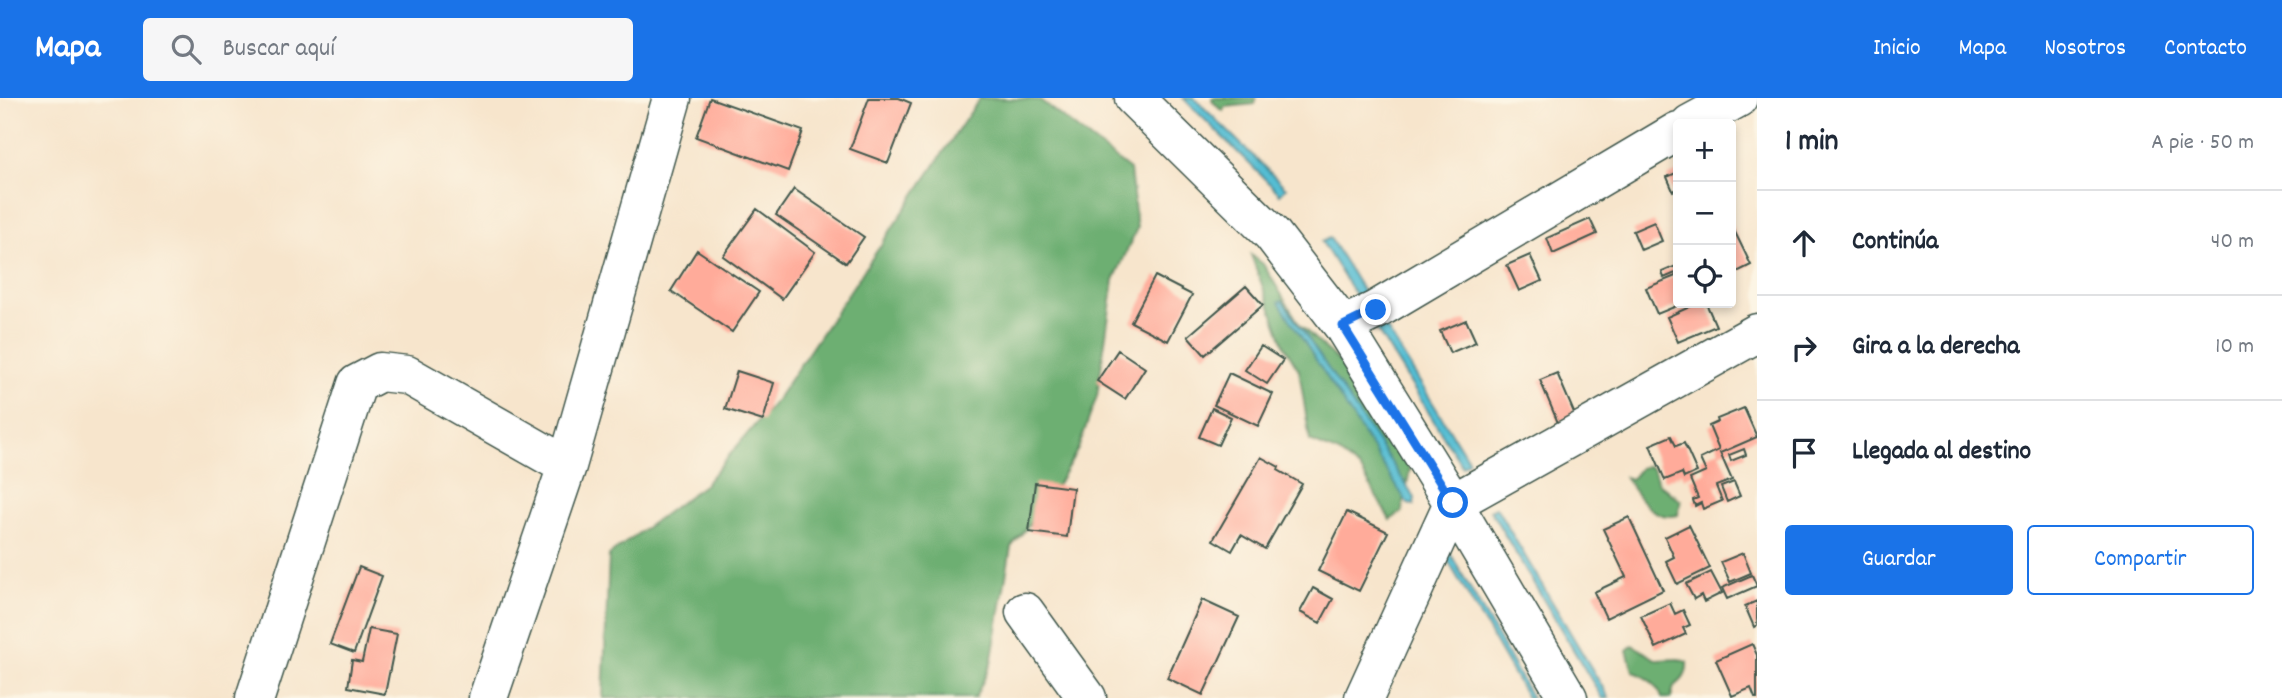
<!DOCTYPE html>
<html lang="es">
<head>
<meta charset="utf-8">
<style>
  body { margin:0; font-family:Dekko,sans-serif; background:#f6f6f7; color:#1f2937 }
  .controls { position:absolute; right:21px; top:21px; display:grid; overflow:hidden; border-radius:7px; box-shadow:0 4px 10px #0003 }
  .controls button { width:63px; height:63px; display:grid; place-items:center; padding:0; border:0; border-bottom:2px solid #e0e1e3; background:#fff; color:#1f2937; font:35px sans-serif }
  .stop { position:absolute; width:21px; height:21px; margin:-16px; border:5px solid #1a73e8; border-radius:50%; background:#fff }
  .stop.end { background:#1a73e8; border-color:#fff; box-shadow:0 2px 7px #0008 }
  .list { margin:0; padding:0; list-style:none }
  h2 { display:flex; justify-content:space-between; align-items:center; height:91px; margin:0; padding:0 28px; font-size:30px }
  h2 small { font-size:23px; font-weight:400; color:#747a83 }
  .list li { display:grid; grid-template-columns:46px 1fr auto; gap:21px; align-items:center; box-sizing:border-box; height:105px; padding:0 28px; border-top:2px solid #e0e1e3 }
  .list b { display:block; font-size:26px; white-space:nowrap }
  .list em { font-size:23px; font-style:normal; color:#747a83 }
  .actions { display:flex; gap:14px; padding:21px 28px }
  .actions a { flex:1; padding:16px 0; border:2px solid #1a73e8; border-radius:7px; text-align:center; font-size:24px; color:#1a73e8 }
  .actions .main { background:#1a73e8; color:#fff }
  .icon { flex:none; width:38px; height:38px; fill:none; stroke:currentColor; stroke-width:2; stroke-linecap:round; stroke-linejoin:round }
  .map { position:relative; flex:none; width:1757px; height:600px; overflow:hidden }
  header { display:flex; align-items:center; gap:42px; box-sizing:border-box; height:98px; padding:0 35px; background:#1a73e8; color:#fff }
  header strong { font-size:33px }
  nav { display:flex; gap:38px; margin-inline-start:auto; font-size:24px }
  .search { width:490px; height:63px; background:#f6f6f7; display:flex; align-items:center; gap:18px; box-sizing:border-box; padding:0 24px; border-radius:7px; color:#747a83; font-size:26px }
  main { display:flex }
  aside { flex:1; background:#fff }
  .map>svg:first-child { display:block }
</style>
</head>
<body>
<header>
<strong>Mapa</strong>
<div class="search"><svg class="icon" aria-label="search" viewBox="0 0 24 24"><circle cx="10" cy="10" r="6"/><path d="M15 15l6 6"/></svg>Buscar aquí</div>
<nav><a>Inicio</a><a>Mapa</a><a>Nosotros</a><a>Contacto</a></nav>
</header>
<main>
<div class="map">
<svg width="1757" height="600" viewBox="0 0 1757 600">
  <rect width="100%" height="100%" fill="#fcf5e5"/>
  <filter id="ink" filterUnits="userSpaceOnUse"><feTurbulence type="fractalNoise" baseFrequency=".0143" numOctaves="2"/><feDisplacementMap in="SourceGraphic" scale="14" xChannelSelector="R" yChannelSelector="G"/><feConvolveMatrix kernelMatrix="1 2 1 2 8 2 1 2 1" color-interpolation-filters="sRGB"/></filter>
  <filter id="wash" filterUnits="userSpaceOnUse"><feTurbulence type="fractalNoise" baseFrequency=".00686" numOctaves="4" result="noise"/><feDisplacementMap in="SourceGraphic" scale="28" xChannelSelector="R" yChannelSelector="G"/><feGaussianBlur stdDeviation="1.57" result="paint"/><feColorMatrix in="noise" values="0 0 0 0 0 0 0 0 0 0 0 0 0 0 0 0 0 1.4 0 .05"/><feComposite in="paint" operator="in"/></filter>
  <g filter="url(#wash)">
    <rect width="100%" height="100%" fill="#f7e5cc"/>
    <path fill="#6daf72" stroke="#467653" stroke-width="2" d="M980,0L1040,2L1130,72L1137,130L1114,182L1097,298L1078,351L1048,403L1011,449L991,566L975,600H603L609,457L705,386L777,301Z
      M1212,0H1256L1255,6L1225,9L1223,13L1213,4Z
      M1251,157L1263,166L1300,227L1366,289L1410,371L1402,414L1390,422L1361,372L1339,355L1310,343L1299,272L1285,249Z
      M1647,368L1653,371L1658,385L1681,403L1678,417C1651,423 1638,398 1625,379L1631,381L1640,370Z
      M1633,547L1657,562L1679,561L1687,564C1688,575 1683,583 1674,588L1671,600H1662C1657,585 1647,580 1633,573L1627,552Z"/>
    <path fill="#55bdd3" stroke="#3a7d84" stroke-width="2" d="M1183,0H1194L1286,90L1280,96Z
      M1330,140L1469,363L1462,368L1322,144Z
      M1283,203L1415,400L1414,407L1408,406L1279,204Z
      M1496,409L1609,600H1602L1490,412Z
      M1449,453L1532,600H1527L1448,463L1444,461Z"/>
    <g id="blocks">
      <path fill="#ffab9a" d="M710,0L803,33L788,73L696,39Z
        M869,0H899L911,5L888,65L850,51Z
        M1678,74V91L1673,93L1667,79Z
        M794,91L864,139L846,165L776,117Z
        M757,111L815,154L782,201L723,158Z
        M1590,121L1597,136L1553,156L1547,140Z
        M1654,124L1662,143L1641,152L1633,133Z
        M1731,126L1751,167L1731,177Z
        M697,152L759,194L732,234L671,193Z
        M1530,157L1542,183L1519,193L1507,167Z
        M1676,168L1678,174L1664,180L1662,174Z
        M1678,177V205H1684L1657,216L1646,190Z
        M1155,178L1192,197L1168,243L1131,224Z
        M1246,188L1263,207L1205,257L1188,238Z
        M1693,205H1706L1716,228L1678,244L1667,219L1694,207Z
        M1466,222L1476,244L1450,255L1440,233Z
        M1261,248L1283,262L1267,286L1245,272Z
        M1118,252L1145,270L1125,301L1097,283Z
        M737,273L774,285L763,323L725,311Z
        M1229,275L1273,296L1258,328L1214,307Z
        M1557,275L1575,317L1558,325L1540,282Z
        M1212,310L1231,319L1218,347L1199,339Z
        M1744,310L1757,339L1720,355L1732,382L1716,388L1722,403L1703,411L1701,405L1695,408L1693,402L1698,400L1690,381L1706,374L1700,361L1719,352L1709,328L1718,324L1717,321Z
        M1671,338L1676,348L1684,345L1697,374L1684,380L1682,375L1665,382L1650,347Z
        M1744,351L1746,357L1731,363L1729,357Z
        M1261,359L1279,369L1278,372L1302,386L1265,451L1241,437L1232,453L1213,442Z
        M1734,384L1740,398L1727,404L1721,389Z
        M1035,385L1073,390L1067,439L1029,434Z
        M1347,414L1388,434L1359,493L1318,473Z
        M1629,419L1663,492L1606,520L1594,494L1626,479L1603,431Z
        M1689,427L1710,470L1677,486L1666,463L1674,459L1665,439Z
        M1743,455L1751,475L1730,484L1721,464Z
        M359,469L382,478L354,555L330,546Z
        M1711,474L1722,495L1704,504L1701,497L1694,501L1686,486Z
        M1752,477L1757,488L1727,501L1722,490Z
        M1313,490L1333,501L1320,525L1300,514Z
        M1202,502L1239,519L1203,597L1167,580Z
        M1757,503V527L1754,529L1745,508Z
        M1670,505L1675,516L1683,512L1690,527L1683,530L1686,536L1656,550L1641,518Z
        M369,531L397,536L385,596L348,589L352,562L362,564Z
        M1752,546L1757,557V600H1755L1751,590L1732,598L1716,562Z"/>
    </g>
  </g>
  <g filter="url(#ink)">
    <use href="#blocks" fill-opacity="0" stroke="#3f564b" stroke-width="2"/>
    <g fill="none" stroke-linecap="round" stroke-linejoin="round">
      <defs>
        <path id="minor" d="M1134,0L1272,136L1343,228L1453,405L1568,600
          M1690,26L1738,0
          M1343,228L1376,212L1678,33
          M1025,514L1087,600
          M255,600L357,286L380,274L407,277L567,368
          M488,600L567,368L672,0
          M1364,600L1453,405L1757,235"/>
      </defs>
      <use href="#minor" stroke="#3f564b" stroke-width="41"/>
      <use href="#minor" stroke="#fff" stroke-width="38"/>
    </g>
  </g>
  <g fill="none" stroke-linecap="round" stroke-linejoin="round" filter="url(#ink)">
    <path stroke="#1a73e8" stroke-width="9" d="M1376,212L1343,228L1453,405"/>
  </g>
</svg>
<div class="controls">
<button>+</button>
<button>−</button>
<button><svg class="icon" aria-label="locate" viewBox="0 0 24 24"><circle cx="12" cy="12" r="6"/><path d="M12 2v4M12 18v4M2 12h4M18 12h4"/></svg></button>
</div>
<div class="stop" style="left:1453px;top:405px"></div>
<div class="stop end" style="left:1376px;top:212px"></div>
</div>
<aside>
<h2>1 min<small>A pie · 50 m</small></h2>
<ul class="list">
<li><svg class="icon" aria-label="ahead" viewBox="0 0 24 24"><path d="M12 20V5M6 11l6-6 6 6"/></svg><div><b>Continúa</b></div><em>40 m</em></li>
<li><svg class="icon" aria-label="right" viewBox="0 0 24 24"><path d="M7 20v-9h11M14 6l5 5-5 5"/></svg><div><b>Gira a la derecha</b></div><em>10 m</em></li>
<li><svg class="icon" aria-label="arrive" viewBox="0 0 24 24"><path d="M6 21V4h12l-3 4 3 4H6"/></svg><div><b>Llegada al destino</b></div></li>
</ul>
<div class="actions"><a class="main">Guardar</a><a>Compartir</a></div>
</aside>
</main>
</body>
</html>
